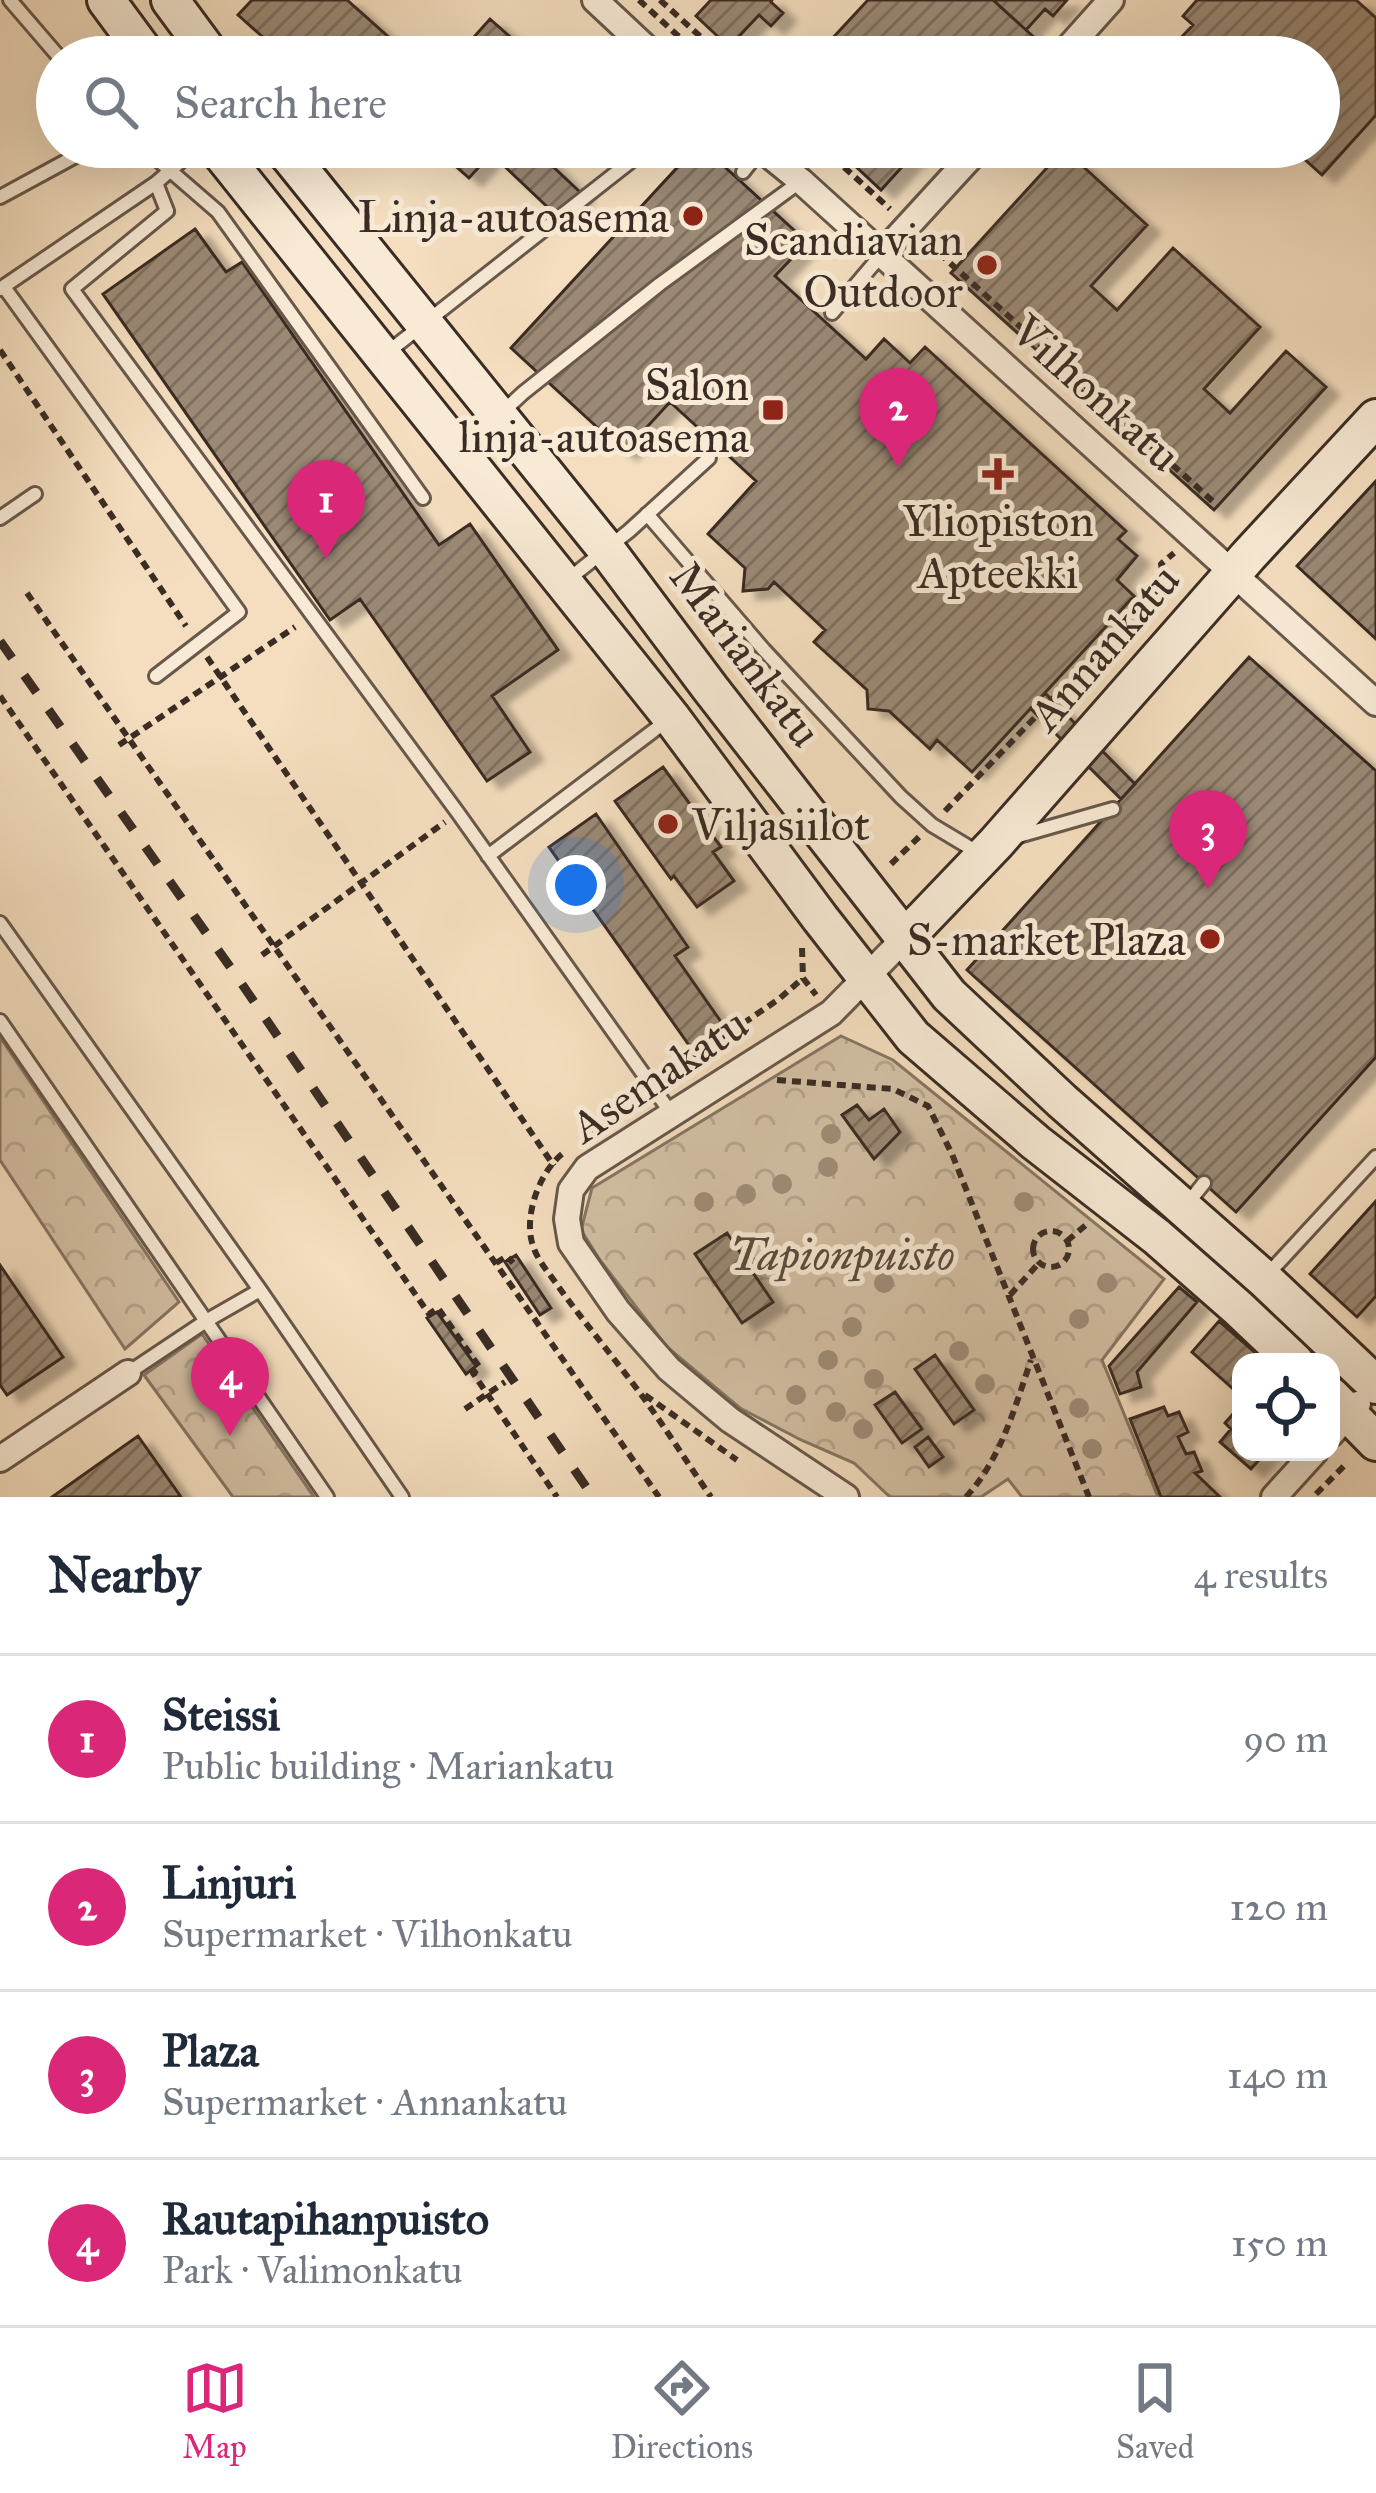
<!DOCTYPE html>
<html lang="en">
<head>
<meta charset="utf-8">
<style>
  body { margin:0; font-family:"IM FELL Great Primer",serif; background:#f2f2f3; color:#1f2937 }
  .controls { position:absolute; right:36px; bottom:36px; display:grid; overflow:hidden; border-radius:24px; box-shadow:0 12px 48px #0002 }
  .controls button { width:108px; height:108px; display:grid; place-items:center; padding:0; border:0; border-bottom:3px solid #e0e1e3; background:#fff; color:#1f2937; font:60px sans-serif }
  .you { position:absolute; left:576px; top:885px; width:42px; height:42px; margin:-30px; border:9px solid #fff; border-radius:50%; background:#1a73e8; box-shadow:0 0 0 18px #1a73e833 }
  .badge { display:grid; place-items:center; width:78px; height:78px; border-radius:50%; background:#db2777; color:#fff; font-size:39px; font-weight:700 }
  .pin { position:absolute; translate:-50% -99px; filter:drop-shadow(0 3px 6px #0008) }
  .pin::after { content:''; position:absolute; top:63px; width:42px; height:36px; background:inherit; clip-path:polygon(0 0,100% 0,50% 100%) }
  .list { margin:0; padding:0; list-style:none }
  h2 { display:flex; justify-content:space-between; align-items:center; height:156px; margin:0; padding:0 48px; font-size:51px }
  h2 small { font-size:39px; font-weight:400; color:#747a83 }
  .list li { display:grid; grid-template-columns:78px 1fr auto; gap:36px; align-items:center; box-sizing:border-box; height:168px; padding:0 48px; border-top:3px solid #e0e1e3 }
  .list b { display:block; font-size:45px; white-space:nowrap }
  .list p { margin:0; font-size:39px; white-space:nowrap; color:#747a83 }
  .list em { font-size:39px; font-style:normal; color:#747a83 }
  .icon { flex:none; width:66px; height:66px; fill:none; stroke:currentColor; stroke-width:2; stroke-linecap:round; stroke-linejoin:round }
  .map { position:relative; flex:none; width:1376px; height:1497px; overflow:hidden }
  .search { position:absolute; background:#fff; box-shadow:0 12px 48px #0002; left:36px; right:36px; top:36px; height:132px; display:flex; align-items:center; gap:30px; box-sizing:border-box; padding:0 42px; border-radius:66px; color:#747a83; font-size:45px }
  .sheet { height:828px; background:#fff }
  nav { display:flex; justify-content:space-around; align-items:center; box-sizing:border-box; height:168px; border-top:3px solid #e0e1e3; background:#fff; font-size:33px; color:#747a83 }
  nav a { display:grid; justify-items:center; gap:6px }
  nav .on { color:#db2777 }
  .map>svg:first-child { display:block }
</style>
</head>
<body>
<div class="map">
<svg width="1376" height="1497" viewBox="0 0 1376 1497">
  <defs>
    <pattern id="forest-crowns" width="20" height="18" patternUnits="userSpaceOnUse" patternTransform="scale(3)"><rect width="20" height="18" fill="#d4c0a5"/><path d="M2 6a3 3 0 1 1 6 0M12 15a3 3 0 1 1 6 0" fill="none" stroke="#b7a58e"/></pattern>
    <pattern id="building-hatch" width="6" height="6" patternUnits="userSpaceOnUse" patternTransform="scale(3)"><rect width="6" height="6" fill="#9b8975"/><path d="M-1 1l2-2M0 6l6-6M5 7l2-2" fill="none" stroke="#7f7060"/></pattern>
    <filter id="shadow"><feDropShadow dx="13" dy="8" stdDeviation="3" flood-color="#0004"/></filter>
  </defs>
  <rect width="100%" height="100%" fill="#f4debf"/>
  <filter id="stains"><feTurbulence type="fractalNoise" baseFrequency=".00167" numOctaves="4"/><feColorMatrix values="0 0 0 0 .2 0 0 0 0 .09 0 0 0 0 .02 0 0 0 .5 -.17"/></filter>
  <radialGradient id="worn" r=".72"><stop offset=".6" stop-color="#630" stop-opacity="0"/><stop offset="1" stop-color="#630" stop-opacity=".3"/></radialGradient>
  <path fill="url(#forest-crowns)" stroke="#877664" stroke-width="3" d="M841,1036L893,1060L1164,1279L1102,1360L1158,1497H1022L1008,1479L981,1497H890L854,1463L801,1440L740,1408L667,1347L600,1260L581,1230L592,1188Z
    M0,1037L179,1302L125,1349L0,1160Z
    M202,1334L314,1497H233L144,1375Z"/>
  <path fill="url(#building-hatch)" stroke="#3a2c24" stroke-width="3" filter="url(#shadow)" d="M252,0H347L402,49L395,57H267L257,47L265,39L238,15Z
    M711,0H772L771,2L783,13L771,26L759,15L729,47L696,16Z
    M868,0H993L1037,40L1021,57H815Z
    M993,0H1067L1053,16L1045,9L1026,30Z
    M1197,0H1356L1376,18V115L1322,175L1291,147H1319V57H1192L1176,43L1193,25L1183,16Z
    M490,19L533,57H456Z
    M434,147H497L469,178Z
    M515,147H532L581,193L558,217L500,162Z
    M696,147H703L807,242L775,276L866,359L884,339L910,363L925,347L1126,531L1118,539L1137,556L1117,580L1134,596L972,772L937,740L930,749L889,711L868,709L867,690L814,642L825,630L774,582L768,589L743,591L745,568L708,534L756,481L670,402L624,452L511,348Z
    M835,147H920L881,190Z
    M1064,149L1147,225L1091,286L1117,310L1173,248L1260,327L1204,389L1230,413L1286,351L1326,387L1214,510L951,273Z
    M195,229L226,272L242,262L439,545L470,524L558,650L492,696L530,752L487,781L360,599L330,620L103,294Z
    M1376,481V639L1297,566Z
    M1249,657L1376,771V1057L1236,1212L967,970Z
    M1045,693L1135,784L1121,799L1031,709Z
    M663,767L721,847L713,852L734,881L697,907L674,876L671,879L615,801Z
    M596,814L688,947L675,956L724,1026L691,1048L549,847Z
    M857,1105L869,1120L884,1109L900,1132L874,1159L842,1115Z
    M1376,1201V1296L1357,1317L1310,1274Z
    M727,1233L742,1255L748,1251L756,1263L749,1267L773,1302L742,1323L695,1254Z
    M516,1255L551,1308L540,1315L505,1262Z
    M0,1265L63,1357L7,1395L0,1385Z
    M1179,1287L1197,1302L1137,1372L1141,1387L1120,1394L1109,1366Z
    M437,1312L476,1366L466,1374L427,1318Z
    M1219,1321L1266,1362H1241V1396L1192,1352Z
    M935,1355L974,1410L954,1424L915,1369Z
    M895,1392L922,1429L902,1443L875,1405Z
    M1241,1405V1452H1266L1251,1469L1220,1442L1231,1429L1225,1423Z
    M1164,1407L1168,1416L1179,1412L1188,1432L1178,1437L1186,1454L1194,1452L1202,1471L1195,1473L1220,1497H1161L1130,1419Z
    M138,1436L181,1497H52Z
    M928,1437L943,1457L929,1467L915,1447Z"/>
  <g fill="none" stroke-linecap="round" stroke-linejoin="round">
    <defs>
      <path id="lane" d="M10,0L59,57
        M143,147L218,212L423,498
        M743,172L761,149
        M156,183L167,211L72,289L458,813L671,1113
        M0,197L92,147
        M4,287L239,612L156,676
        M0,289L156,183L197,147
        M832,313L882,254
        M388,352L649,147
        M461,451L523,393L660,284L801,181
        M647,514L764,650L901,797L932,825L977,852
        M0,518L35,494
        M565,582L629,531L709,458
        M1015,837L1113,809
        M488,856L669,719
        M0,923L260,1290L402,1497
        M0,1021L206,1321L260,1290
        M1188,1203L1204,1183
        M1268,1274L1376,1157
        M128,1373L206,1321L327,1497"/>
      <path id="street" d="M595,0L656,57
        M1060,57L1111,0
        M759,147L801,181L1376,703
        M882,254L980,147
        M1331,1434L1358,1404
        M0,1459L128,1373
        M846,1497L730,1420L669,1369L618,1311L571,1243L567,1219L571,1190L587,1168L831,1013L904,939
        M1274,1497L1315,1452"/>
      <path id="secondary" d="M106,0L148,57
        M170,0L212,57
        M216,147L671,717L820,918L913,1037L1035,1142L1157,1237L1238,1308L1295,1362
        M282,147L606,549L710,688L949,995L1062,1101L1264,1279L1376,1385
        M904,939L996,843L1249,555L1376,418
        M1331,1396L1376,1442"/>
    </defs>
    <use href="#lane" stroke="#68584b" stroke-width="18"/>
    <use href="#street" stroke="#68584b" stroke-width="30"/>
    <use href="#secondary" stroke="#3a2c24" stroke-width="42"/>
    <path stroke="#3a2c24" stroke-width="6" stroke-dasharray="9 6" stroke-linecap="butt" d="M639,0L701,57
      M660,0L723,57
      M822,147L890,209
      M928,243L1218,506
      M0,350L186,626
      M27,593L659,1497
      M207,657L554,1166
      M0,696L429,1314L438,1308L480,1368L473,1373L557,1497
      M119,745L295,627
      M945,811L1164,583L1161,564L1174,553
      M891,864L919,837
      M802,948L803,978L816,995
      M262,955L445,822
      M669,1074L779,999L803,978
      M777,1080L893,1089L928,1106L952,1154L1089,1497
      M586,1134L639,1096
      M562,1154C539,1173 523,1217 533,1246C538,1261 549,1273 558,1286C583,1321 611,1354 637,1389C663,1424 686,1461 711,1497
      M1033 1249a18 18 0 1 1 36 0a18 18 0 1 1-36 0Z
      M1067,1241L1087,1224
      M496,1263L507,1256L513,1263
      M1010,1295L1039,1263
      M645,1395L737,1460
      M465,1409L505,1382
      M1316,1494L1344,1466
      M966,1497C1001,1459 1015,1407 1031,1360"/>
    <use href="#lane" stroke="#f8ead5" stroke-width="12"/>
    <use href="#street" stroke="#f8ead5" stroke-width="24"/>
    <use href="#secondary" stroke="#f8ead5" stroke-width="36"/>
    <path stroke="#3a2c24" stroke-width="9" stroke-dasharray="21 21" stroke-linecap="butt" d="M0,641L233,971L593,1497"/>
  </g>
  <g fill="#9f8d78">
    <circle cx="831" cy="1134" r="10"/>
    <circle cx="828" cy="1167" r="10"/>
    <circle cx="782" cy="1184" r="10"/>
    <circle cx="746" cy="1194" r="10"/>
    <circle cx="704" cy="1202" r="10"/>
    <circle cx="1024" cy="1202" r="10"/>
    <circle cx="884" cy="1283" r="10"/>
    <circle cx="1107" cy="1283" r="10"/>
    <circle cx="1079" cy="1319" r="10"/>
    <circle cx="852" cy="1327" r="10"/>
    <circle cx="959" cy="1351" r="10"/>
    <circle cx="828" cy="1360" r="10"/>
    <circle cx="874" cy="1379" r="10"/>
    <circle cx="985" cy="1384" r="10"/>
    <circle cx="796" cy="1395" r="10"/>
    <circle cx="1079" cy="1408" r="10"/>
    <circle cx="836" cy="1412" r="10"/>
    <circle cx="863" cy="1429" r="10"/>
    <circle cx="1092" cy="1449" r="10"/>
  </g>
  <g fill="#8f2418" stroke="#f8ead5" stroke-width="4.5">
    <circle cx="693" cy="216" r="12"/>
    <circle cx="987" cy="265" r="12"/>
    <rect x="761" y="398" width="24" height="24" rx="6"/>
    <path d="M992 456h12v12h12v12h-12v12h-12v-12h-12v-12h12z"/>
    <circle cx="668" cy="824" r="12"/>
    <circle cx="1210" cy="939" r="12"/>
  </g>
  <g text-anchor="middle" dominant-baseline="central" stroke-width="10" stroke-linejoin="round" paint-order="stroke">
    <g font-size="45" fill="#3a2c24" stroke="#f8ead5" text-anchor="end">
      <text x="669" y="216">Linja-autoasema</text>
      <text x="963" y="239">Scandiavian<tspan x="963" dy="52">Outdoor</tspan></text>
      <text x="749" y="384">Salon<tspan x="749" dy="52">linja-autoasema</tspan></text>
      <text x="998" y="520" text-anchor="middle">Yliopiston<tspan x="998" dy="52">Apteekki</tspan></text>
      <text x="692" y="824" text-anchor="start">Viljasiilot</text>
      <text x="1186" y="939">S-market Plaza</text>
    </g>
    <g font-size="45" fill="#3a2c24" stroke="#f8ead5">
      <text transform="translate(1096 393) rotate(42)">Vilhonkatu</text>
      <text transform="translate(1104 647) rotate(-49)">Annankatu</text>
      <text transform="translate(746 654) rotate(53)">Mariankatu</text>
      <text transform="translate(659 1075) rotate(-34)">Asemakatu</text>
    </g>
    <g font-size="45" font-style="italic" fill="#594a3e" stroke="#f8ead5">
      <text x="842" y="1254">Tapionpuisto</text>
    </g>
  </g>
  <rect width="100%" height="100%" filter="url(#stains)"/>
  <rect width="100%" height="100%" fill="url(#worn)"/>
</svg>
<div class="controls">
<button><svg class="icon" aria-label="locate" viewBox="0 0 24 24"><circle cx="12" cy="12" r="6"/><path d="M12 2v4M12 18v4M2 12h4M18 12h4"/></svg></button>
</div>
<div class="you"></div>
<div class="pin badge" style="left:326px;top:559px">1</div>
<div class="pin badge" style="left:898px;top:467px">2</div>
<div class="pin badge" style="left:1208px;top:889px">3</div>
<div class="pin badge" style="left:230px;top:1436px">4</div>
<div class="search"><svg class="icon" aria-label="search" viewBox="0 0 24 24"><circle cx="10" cy="10" r="6"/><path d="M15 15l6 6"/></svg>Search here</div>
</div>
<section class="sheet">
<h2>Nearby<small>4 results</small></h2>
<ul class="list">
<li><span class="badge">1</span><div><b>Steissi</b><p>Public building · Mariankatu</p></div><em>90 m</em></li>
<li><span class="badge">2</span><div><b>Linjuri</b><p>Supermarket · Vilhonkatu</p></div><em>120 m</em></li>
<li><span class="badge">3</span><div><b>Plaza</b><p>Supermarket · Annankatu</p></div><em>140 m</em></li>
<li><span class="badge">4</span><div><b>Rautapihanpuisto</b><p>Park · Valimonkatu</p></div><em>150 m</em></li>
</ul>
</section>
<nav>
<a class="on"><svg class="icon" aria-label="map" viewBox="0 0 24 24"><path d="M3 6l6-2 6 2 6-2v14l-6 2-6-2-6 2zM9 4v14M15 6v14"/></svg>Map</a>
<a><svg class="icon" aria-label="directions" viewBox="0 0 24 24"><path d="M12 3l9 9-9 9-9-9zM9 14v-3h6M13 9l2 2-2 2"/></svg>Directions</a>
<a><svg class="icon" aria-label="saved" viewBox="0 0 24 24"><path d="M7 4h10v16l-5-4-5 4z"/></svg>Saved</a>
</nav>
</body>
</html>
